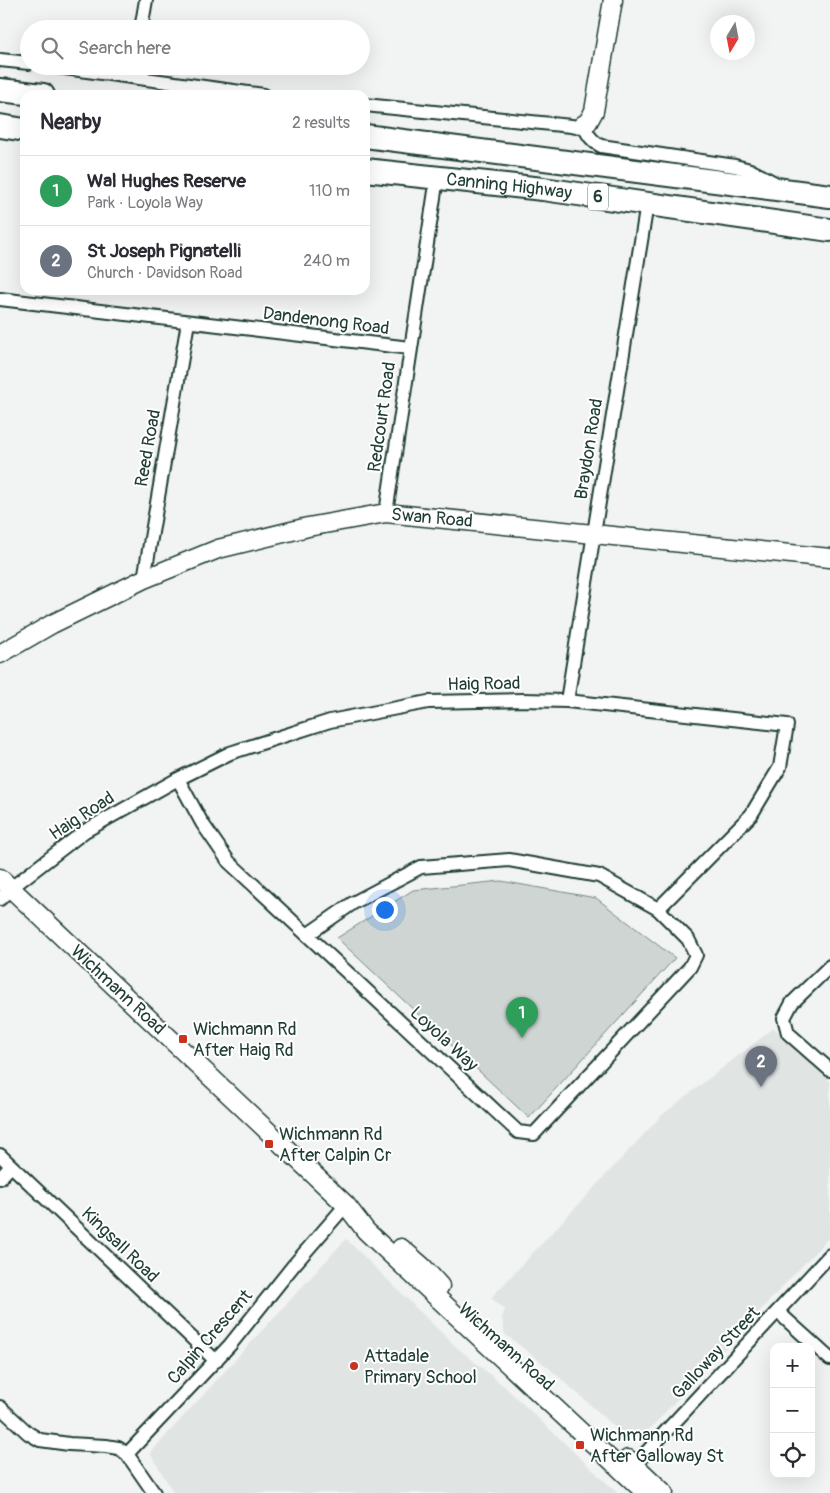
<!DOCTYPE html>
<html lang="en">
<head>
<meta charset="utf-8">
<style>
  body { margin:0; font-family:Pangolin,sans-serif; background:#f7f7f7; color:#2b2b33 }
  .controls { position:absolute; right:15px; bottom:15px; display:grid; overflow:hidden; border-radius:10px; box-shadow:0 5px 20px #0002 }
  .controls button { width:45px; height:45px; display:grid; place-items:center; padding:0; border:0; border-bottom:1px solid #e1e1e2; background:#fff; color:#2b2b33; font:25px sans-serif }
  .compass { position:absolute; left:710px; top:15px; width:45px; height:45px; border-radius:50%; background:#fff; box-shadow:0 5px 20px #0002; rotate:190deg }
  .you { position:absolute; left:384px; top:909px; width:18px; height:18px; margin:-12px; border:4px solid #fff; border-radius:50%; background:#1a73e8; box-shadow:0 0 0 8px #1a73e833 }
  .badge { display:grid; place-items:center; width:32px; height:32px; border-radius:50%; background:#c8321e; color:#fff; font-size:16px; font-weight:700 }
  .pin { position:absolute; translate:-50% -41px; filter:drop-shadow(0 1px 2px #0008) }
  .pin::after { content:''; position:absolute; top:26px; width:18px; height:15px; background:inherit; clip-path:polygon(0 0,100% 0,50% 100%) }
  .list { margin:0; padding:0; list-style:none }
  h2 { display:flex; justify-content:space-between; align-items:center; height:65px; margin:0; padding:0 20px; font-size:21px }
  h2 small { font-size:16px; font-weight:400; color:#7c7c81 }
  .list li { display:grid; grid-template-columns:32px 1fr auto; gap:15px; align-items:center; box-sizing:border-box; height:70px; padding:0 20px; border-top:1px solid #e1e1e2 }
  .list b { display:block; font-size:19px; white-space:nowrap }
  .list p { margin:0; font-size:16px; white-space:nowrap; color:#7c7c81 }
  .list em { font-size:16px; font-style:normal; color:#7c7c81 }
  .icon { flex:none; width:28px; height:28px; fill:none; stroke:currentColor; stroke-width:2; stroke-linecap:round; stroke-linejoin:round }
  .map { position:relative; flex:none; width:830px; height:1493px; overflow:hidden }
  .search { position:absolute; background:#fff; box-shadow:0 5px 20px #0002; left:20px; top:20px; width:350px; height:55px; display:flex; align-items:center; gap:12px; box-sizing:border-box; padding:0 18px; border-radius:28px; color:#7c7c81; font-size:19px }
  .panel { position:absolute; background:#fff; box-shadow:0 5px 20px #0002; left:20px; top:90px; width:350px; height:205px; border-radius:15px }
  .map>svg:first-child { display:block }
</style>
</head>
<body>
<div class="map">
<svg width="830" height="1493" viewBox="0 0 830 1493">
  <rect width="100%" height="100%" fill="#f2f3f3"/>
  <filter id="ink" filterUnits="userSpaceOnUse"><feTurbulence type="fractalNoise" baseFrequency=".02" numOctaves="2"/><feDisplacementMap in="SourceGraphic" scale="10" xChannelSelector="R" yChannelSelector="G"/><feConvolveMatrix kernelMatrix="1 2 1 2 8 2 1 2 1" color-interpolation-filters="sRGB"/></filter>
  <g filter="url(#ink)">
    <path fill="#e0e4e3" d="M774,1028L830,1081V1236L642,1437L632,1442L549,1368L505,1334L502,1318L505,1309L491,1298L662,1115Z
      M346,1239L454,1345L504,1386L617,1493H174L150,1453Z"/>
    <path fill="#ced5d3" stroke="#768984" d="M501,881L596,898L675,958L529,1118L337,938L413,890Z"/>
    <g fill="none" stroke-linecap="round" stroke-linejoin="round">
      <defs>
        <path id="street" d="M141,29L146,0
          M0,60L29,63
          M50,66L264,95
          M365,105L571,126L577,127L583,125C588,134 591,141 601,146L735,166L750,170L775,183
          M0,299L410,348
          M386,513L437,178
          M144,579L188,322
          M567,701L647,204
          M178,779L202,823L229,862L518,1132L534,1134L690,967L696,955L688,939L658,909L599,876L509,860L421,867L353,903L307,935
          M0,899L11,888L85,831L178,779L230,753L330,721L428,702L522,700L567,701L787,725L780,767L751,815L658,909
          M830,966L792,1003L784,1018L788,1033L830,1070
          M0,1155L216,1361
          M0,1178L11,1166
          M778,1312L830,1359
          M0,1407L28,1433L40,1440L69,1444L106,1446L118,1448L127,1454
          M630,1470L830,1255
          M154,1493L127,1454L230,1345L293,1266L346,1205"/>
        <path id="secondary" d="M583,125L588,122L594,111L613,0
          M0,654L52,624L144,579L218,549L308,527L386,513L830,558
          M0,878L346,1205L366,1231L646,1493
          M401,1248L423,1267L440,1286
          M628,1459L664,1493"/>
        <g id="highway">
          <path d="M0,90L43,95"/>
          <path d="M0,126L25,130"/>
          <path d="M365,136L830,196"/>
          <path id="s1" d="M365,170L543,189L830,230"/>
        </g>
      </defs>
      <use href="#street" stroke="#1f3d34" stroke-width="16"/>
      <use href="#secondary" stroke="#1f3d34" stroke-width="21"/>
      <use href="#highway" stroke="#1f3d34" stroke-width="26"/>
      <use href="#street" stroke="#fff" stroke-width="12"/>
      <use href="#secondary" stroke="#fff" stroke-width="18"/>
      <use href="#highway" stroke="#fff" stroke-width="22"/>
    </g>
  </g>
  <g fill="#c8321e" stroke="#fff" stroke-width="2">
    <rect x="178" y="1034" width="10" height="10" rx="2.5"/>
    <rect x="264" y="1139" width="10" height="10" rx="2.5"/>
    <circle cx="354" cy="1366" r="5"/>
    <rect x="575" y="1440" width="10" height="10" rx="2.5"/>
  </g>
  <g text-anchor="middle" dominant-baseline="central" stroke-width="4" stroke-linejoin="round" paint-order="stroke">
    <rect fill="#fff" stroke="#627771" stroke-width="1" x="588" y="183.5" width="20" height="27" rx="4"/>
    <g font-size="16" font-weight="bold" fill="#1f3d34">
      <text x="598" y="197">6</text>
    </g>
    <g font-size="18" fill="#1f3d34" stroke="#fff">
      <text stroke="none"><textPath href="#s1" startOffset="145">Canning Highway</textPath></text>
      <text transform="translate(326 321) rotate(7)">Dandenong Road</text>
      <text transform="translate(382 417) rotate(-82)">Redcourt Road</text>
      <text transform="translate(148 448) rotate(-80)">Reed Road</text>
      <text transform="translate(589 449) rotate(-81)">Braydon Road</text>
      <text transform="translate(432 518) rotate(5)">Swan Road</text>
      <text transform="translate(484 684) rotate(-1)">Haig Road</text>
      <text transform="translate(82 816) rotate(-33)">Haig Road</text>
      <text transform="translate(118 990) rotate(43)">Wichmann Road</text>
      <text transform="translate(444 1039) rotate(43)">Loyola Way</text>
      <text transform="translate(120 1245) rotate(44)">Kingsall Road</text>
      <text transform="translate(210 1337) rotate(-49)">Calpin Crescent</text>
      <text transform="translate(506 1347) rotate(42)">Wichmann Road</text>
      <text transform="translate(716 1353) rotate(-47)">Galloway Street</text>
    </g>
    <g font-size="18" fill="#1f3d34" stroke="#fff" text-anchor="start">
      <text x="193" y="1029">Wichmann Rd<tspan x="193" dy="21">After Haig Rd</tspan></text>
      <text x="279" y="1134">Wichmann Rd<tspan x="279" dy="21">After Calpin Cr</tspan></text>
      <text x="364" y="1356">Attadale<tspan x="364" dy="21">Primary School</tspan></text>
      <text x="590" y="1435">Wichmann Rd<tspan x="590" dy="21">After Galloway St</tspan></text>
    </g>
  </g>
</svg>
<div class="controls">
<button>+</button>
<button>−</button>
<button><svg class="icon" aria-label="locate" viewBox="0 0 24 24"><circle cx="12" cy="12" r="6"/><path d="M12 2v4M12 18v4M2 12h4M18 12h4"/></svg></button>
</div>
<svg class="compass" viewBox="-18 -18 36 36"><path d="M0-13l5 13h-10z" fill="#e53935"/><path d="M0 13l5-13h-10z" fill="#7c7c81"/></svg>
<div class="you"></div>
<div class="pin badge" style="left:522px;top:1038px;background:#2e9e5b">1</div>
<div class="pin badge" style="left:761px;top:1087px;background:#6b7280">2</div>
<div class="search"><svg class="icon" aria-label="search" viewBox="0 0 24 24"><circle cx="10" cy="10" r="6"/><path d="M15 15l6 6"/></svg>Search here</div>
<section class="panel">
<h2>Nearby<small>2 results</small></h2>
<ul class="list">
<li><span class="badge" style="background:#2e9e5b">1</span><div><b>Wal Hughes Reserve</b><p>Park · Loyola Way</p></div><em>110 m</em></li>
<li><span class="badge" style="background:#6b7280">2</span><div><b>St Joseph Pignatelli</b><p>Church · Davidson Road</p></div><em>240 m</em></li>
</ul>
</section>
</div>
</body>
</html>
